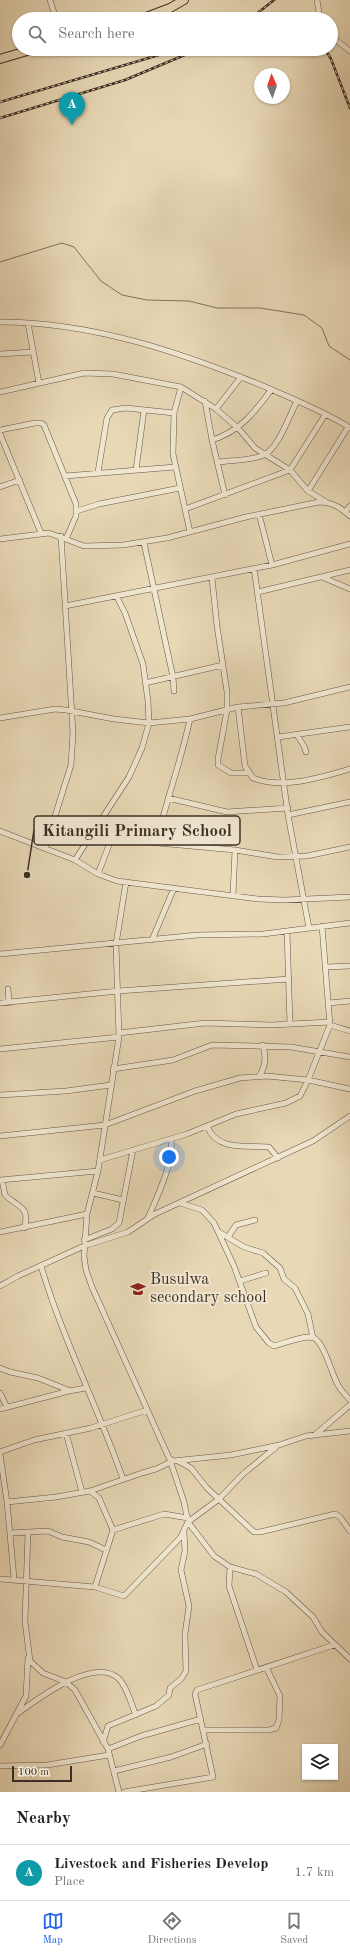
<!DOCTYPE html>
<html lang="en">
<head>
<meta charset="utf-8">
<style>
  body { margin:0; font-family:"Old Standard TT",serif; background:#f2f2f2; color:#222 }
  .controls { position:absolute; right:12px; bottom:12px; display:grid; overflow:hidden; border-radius:0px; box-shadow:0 1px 3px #0004 }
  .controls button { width:36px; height:36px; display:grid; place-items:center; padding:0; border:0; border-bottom:1px solid #e0e0e0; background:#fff; color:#222; font:20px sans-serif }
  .compass { position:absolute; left:254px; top:68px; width:36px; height:36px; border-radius:50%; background:#fff; box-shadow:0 1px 3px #0004; rotate:358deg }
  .scale { position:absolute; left:12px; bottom:10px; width:60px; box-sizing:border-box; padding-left:4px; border:2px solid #3b2e24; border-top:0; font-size:11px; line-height:14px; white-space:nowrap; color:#3b2e24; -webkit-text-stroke:3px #f0e6d0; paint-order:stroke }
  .you { position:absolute; left:169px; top:1157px; width:14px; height:14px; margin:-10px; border:3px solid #fff; border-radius:50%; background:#1a73e8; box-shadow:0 0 0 6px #1a73e833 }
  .badge { display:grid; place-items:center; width:26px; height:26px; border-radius:50%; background:#2563eb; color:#fff; font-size:13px; font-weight:700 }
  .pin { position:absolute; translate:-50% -33px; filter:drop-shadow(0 1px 2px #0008) }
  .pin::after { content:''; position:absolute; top:21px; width:14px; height:12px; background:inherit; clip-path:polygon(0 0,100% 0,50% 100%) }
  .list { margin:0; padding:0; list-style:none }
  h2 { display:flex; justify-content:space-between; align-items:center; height:52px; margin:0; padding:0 16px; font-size:17px }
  h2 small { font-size:13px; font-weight:400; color:#767676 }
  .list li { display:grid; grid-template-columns:26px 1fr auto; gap:12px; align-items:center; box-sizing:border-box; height:56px; padding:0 16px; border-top:1px solid #e0e0e0 }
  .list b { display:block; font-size:15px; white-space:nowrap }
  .list p { margin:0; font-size:13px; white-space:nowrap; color:#767676 }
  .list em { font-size:13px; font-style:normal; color:#767676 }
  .icon { flex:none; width:22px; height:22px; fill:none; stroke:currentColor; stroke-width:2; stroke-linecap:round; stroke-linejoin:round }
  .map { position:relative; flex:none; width:350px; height:1792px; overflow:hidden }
  .search { position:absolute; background:#fff; box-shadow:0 1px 3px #0004; left:12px; right:12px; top:12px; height:44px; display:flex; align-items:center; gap:10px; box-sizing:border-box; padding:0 14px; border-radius:22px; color:#767676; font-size:15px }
  .sheet { height:108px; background:#fff }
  nav { display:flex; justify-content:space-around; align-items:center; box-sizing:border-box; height:56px; border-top:1px solid #e0e0e0; background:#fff; font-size:11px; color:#767676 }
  nav a { display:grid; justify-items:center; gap:2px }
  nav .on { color:#2563eb }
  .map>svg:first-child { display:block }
</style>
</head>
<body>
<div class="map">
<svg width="350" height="1792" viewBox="0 0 350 1792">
  <rect width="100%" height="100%" fill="#e8d8b6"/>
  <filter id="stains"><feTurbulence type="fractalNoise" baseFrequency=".005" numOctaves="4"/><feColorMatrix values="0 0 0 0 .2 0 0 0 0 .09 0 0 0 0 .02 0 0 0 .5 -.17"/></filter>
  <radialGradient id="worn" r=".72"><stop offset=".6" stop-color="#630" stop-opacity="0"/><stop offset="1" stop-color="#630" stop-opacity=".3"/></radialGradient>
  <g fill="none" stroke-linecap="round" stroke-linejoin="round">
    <path stroke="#7f715e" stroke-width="1" d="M0,262L62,243L74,247L101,281L122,295L147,300L189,301L217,308H260L304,315L322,328L329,346L350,360"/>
    <defs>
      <path id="minor" d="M50,0L56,19
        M317,0L320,19
        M331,36L350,51
        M0,322C93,322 183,353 268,388C293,399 328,413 350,428
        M28,323L39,383
        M0,354L33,352
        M181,387L174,413L173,454L190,532
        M0,392L84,373L113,374L181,387L216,409L238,428L255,448L290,470L308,491L326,502
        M205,401L212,440L225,495
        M216,409L241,377
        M0,430L35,423H41L44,425L76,504V516L66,539
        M0,434L41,533
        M212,440C239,432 255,412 271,390
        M218,462C233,460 250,461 264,455C278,449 290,414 297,401
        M136,470L144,410
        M98,472L107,418L112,410L126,408L174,413
        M65,476L175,467
        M0,487L20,480
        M308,491L348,427
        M185,509L290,470L325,415
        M77,511L99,504L180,488
        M345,512L350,506
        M259,514L272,565
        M0,539L49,533L84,546L123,545L167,538L246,517L319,502C333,502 341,508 350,516
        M144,543L173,677L174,691
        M254,568L288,815L309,928
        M322,577L350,589
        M212,578L217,626L227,692V710L218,759V765L231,773H248
        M258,592L350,570
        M65,606L272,565L350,544
        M145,683L223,665
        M238,707L245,766L253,778C282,790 322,777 350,769
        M0,718L55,709L66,710L114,719L149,723L190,719L238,707L284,703L350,687
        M297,735L304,746L306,752
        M278,737L350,727
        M168,798L227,812L288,808
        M288,815L350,802
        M0,831L75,860L98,874L117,881L258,899L285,900L350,897
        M94,832L136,841L235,850L278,857L307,856L350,847
        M156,843C166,802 181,761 190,719
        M45,848L71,765L73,733L61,536
        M75,860L129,777L142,748L149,723L148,701L143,664L125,613L117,597
        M98,874L112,837
        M126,882L116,944L119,1037L98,1171L87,1214L84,1256L86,1270L92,1287L169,1458L173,1461L231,1455L279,1445L306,1436L350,1431
        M233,895L235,850
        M287,931L290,1024
        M152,940L174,888
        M0,954L198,935L263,934L350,923
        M326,967L350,966
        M8,989L9,1003
        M0,1003L118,991L289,979
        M329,1003L350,1001
        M330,1025L350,1031
        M119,1033L205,1023L272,1025L330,1022
        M0,1049L119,1037
        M113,1069L173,1060L212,1045L291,1047L350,1057
        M259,1076C266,1067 266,1056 263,1045
        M0,1095L66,1091L111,1085
        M207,1126C217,1152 247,1145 269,1147L278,1158
        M0,1136L105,1125L195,1091L240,1078L267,1076L308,1080L350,1089
        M100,1160L187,1134L236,1114L286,1103L300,1096L308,1080L330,1025L322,926
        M0,1180L98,1171
        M2,1180L5,1195C17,1207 31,1206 24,1228
        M93,1193L123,1200
        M180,1203L202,1210L214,1223L234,1266L256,1327L269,1343L274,1346C283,1344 305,1334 314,1338C324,1342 332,1375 338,1385C341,1391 346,1395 350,1400
        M148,1218C157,1197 174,1162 171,1140
        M0,1232L87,1214
        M219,1232L244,1247L263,1253L280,1268L284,1279L295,1288L308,1314L313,1338
        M228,1237L236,1225L255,1220
        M84,1240L112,1229L119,1223L133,1150
        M41,1266C63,1340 98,1407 123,1479
        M240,1281L266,1273
        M0,1286L18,1276L84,1246L128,1232L155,1214L313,1141L350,1116
        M0,1368L10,1372L38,1378L68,1390
        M0,1393L7,1407
        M0,1409L69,1391L86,1388
        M66,1433L82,1492
        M316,1434L350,1405
        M0,1452L34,1440L91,1428L147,1410
        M0,1454L7,1502L14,1578
        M170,1460L184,1502L188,1522L214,1556L230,1567L256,1574L286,1592L313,1617L322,1632L350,1659
        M178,1461L191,1468L207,1488L254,1532H260L335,1514L340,1517L350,1531
        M90,1491L99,1498L113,1530L95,1587
        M7,1502L56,1497L90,1491L142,1473L156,1469L171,1462
        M113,1530L164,1514L188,1518
        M28,1532L25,1621L30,1661L43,1673L66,1682L75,1690L108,1749L119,1792
        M10,1533L48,1531L62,1537L89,1542L106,1550
        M230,1567L229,1586L257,1670
        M0,1579L95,1587L124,1596L180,1538L188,1522L219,1499L243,1474L276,1447
        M18,1713C39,1698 93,1657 118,1678C127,1686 131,1704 136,1715
        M204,1730H269L276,1728L279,1720L280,1696L266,1667
        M103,1742L108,1726L156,1706L169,1695L170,1688L181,1679L186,1671L185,1634L189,1606L181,1570L185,1551L184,1532
        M0,1745L26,1696L28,1658
        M108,1749L141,1736L201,1719
        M0,1766L47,1765L109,1755
        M114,1771L171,1757L207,1744
        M124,1792L213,1777L195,1694L197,1690L334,1645"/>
      <path id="trunk" d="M141,19L170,8L184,0
        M0,59L34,49"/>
    </defs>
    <use href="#minor" stroke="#665848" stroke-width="6"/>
    <use href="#trunk" stroke="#3b2e24" stroke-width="10"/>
    <use href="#minor" stroke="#f0e6d0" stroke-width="5"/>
    <use href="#trunk" stroke="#e8d8b6" stroke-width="8"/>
    <defs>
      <path id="rail" d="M250,19L274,0
        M325,49L331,59L350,108
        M0,102L179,49
        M0,118L125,80L199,49"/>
    </defs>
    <use href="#rail" stroke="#3b2e24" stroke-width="2.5"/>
    <use href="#rail" stroke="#f0e6d0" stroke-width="1" stroke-dasharray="3" stroke-linecap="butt"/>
  </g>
  <defs>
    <symbol id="school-bare" viewBox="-9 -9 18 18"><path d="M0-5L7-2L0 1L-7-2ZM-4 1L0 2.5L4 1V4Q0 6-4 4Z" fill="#8f2418" stroke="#f0e6d0" stroke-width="2.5" paint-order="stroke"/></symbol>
  </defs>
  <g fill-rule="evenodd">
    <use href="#school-bare" x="127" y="1278" width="22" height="22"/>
  </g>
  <g text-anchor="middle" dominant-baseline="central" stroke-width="4" stroke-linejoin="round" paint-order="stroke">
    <g font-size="16" fill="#3b2e24" stroke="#f0e6d0" text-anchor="start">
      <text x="150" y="1280">Busulwa<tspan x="150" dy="18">secondary school</tspan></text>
    </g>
  </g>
  <path fill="none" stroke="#3b2e24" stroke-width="1.5" d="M27 875L34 830"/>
  <circle fill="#3b2e24" stroke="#f0e6d0" stroke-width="1.5" cx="27" cy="875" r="4"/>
  <rect fill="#f0e6d0" stroke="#3b2e24" stroke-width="1.5" x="34" y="816" width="206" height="29" rx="4"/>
  <g font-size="17" text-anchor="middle" font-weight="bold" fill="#3b2e24">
    <text x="137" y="836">Kitangili Primary School</text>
  </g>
  <rect width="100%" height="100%" filter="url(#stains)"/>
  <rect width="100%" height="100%" fill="url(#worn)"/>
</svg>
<div class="controls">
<button><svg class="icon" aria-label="layers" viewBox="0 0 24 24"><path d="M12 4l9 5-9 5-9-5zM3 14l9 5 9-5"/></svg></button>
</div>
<svg class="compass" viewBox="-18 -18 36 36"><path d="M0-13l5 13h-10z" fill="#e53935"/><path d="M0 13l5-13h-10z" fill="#767676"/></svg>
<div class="scale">100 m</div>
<div class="you"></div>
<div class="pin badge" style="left:72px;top:125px;background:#0f9aa8">A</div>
<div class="search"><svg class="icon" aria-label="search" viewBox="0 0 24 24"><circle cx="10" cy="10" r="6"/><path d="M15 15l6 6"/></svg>Search here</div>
</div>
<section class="sheet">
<h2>Nearby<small></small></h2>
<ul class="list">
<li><span class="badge" style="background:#0f9aa8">A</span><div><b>Livestock and Fisheries Develop</b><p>Place</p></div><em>1.7 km</em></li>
</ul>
</section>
<nav>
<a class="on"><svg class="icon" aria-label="map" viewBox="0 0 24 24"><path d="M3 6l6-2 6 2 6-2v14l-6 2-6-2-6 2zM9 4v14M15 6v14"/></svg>Map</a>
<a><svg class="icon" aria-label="directions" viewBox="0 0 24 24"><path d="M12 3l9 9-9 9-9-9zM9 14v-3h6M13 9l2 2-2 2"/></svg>Directions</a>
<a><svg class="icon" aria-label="saved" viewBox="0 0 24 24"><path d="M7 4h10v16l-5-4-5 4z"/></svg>Saved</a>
</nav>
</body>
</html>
